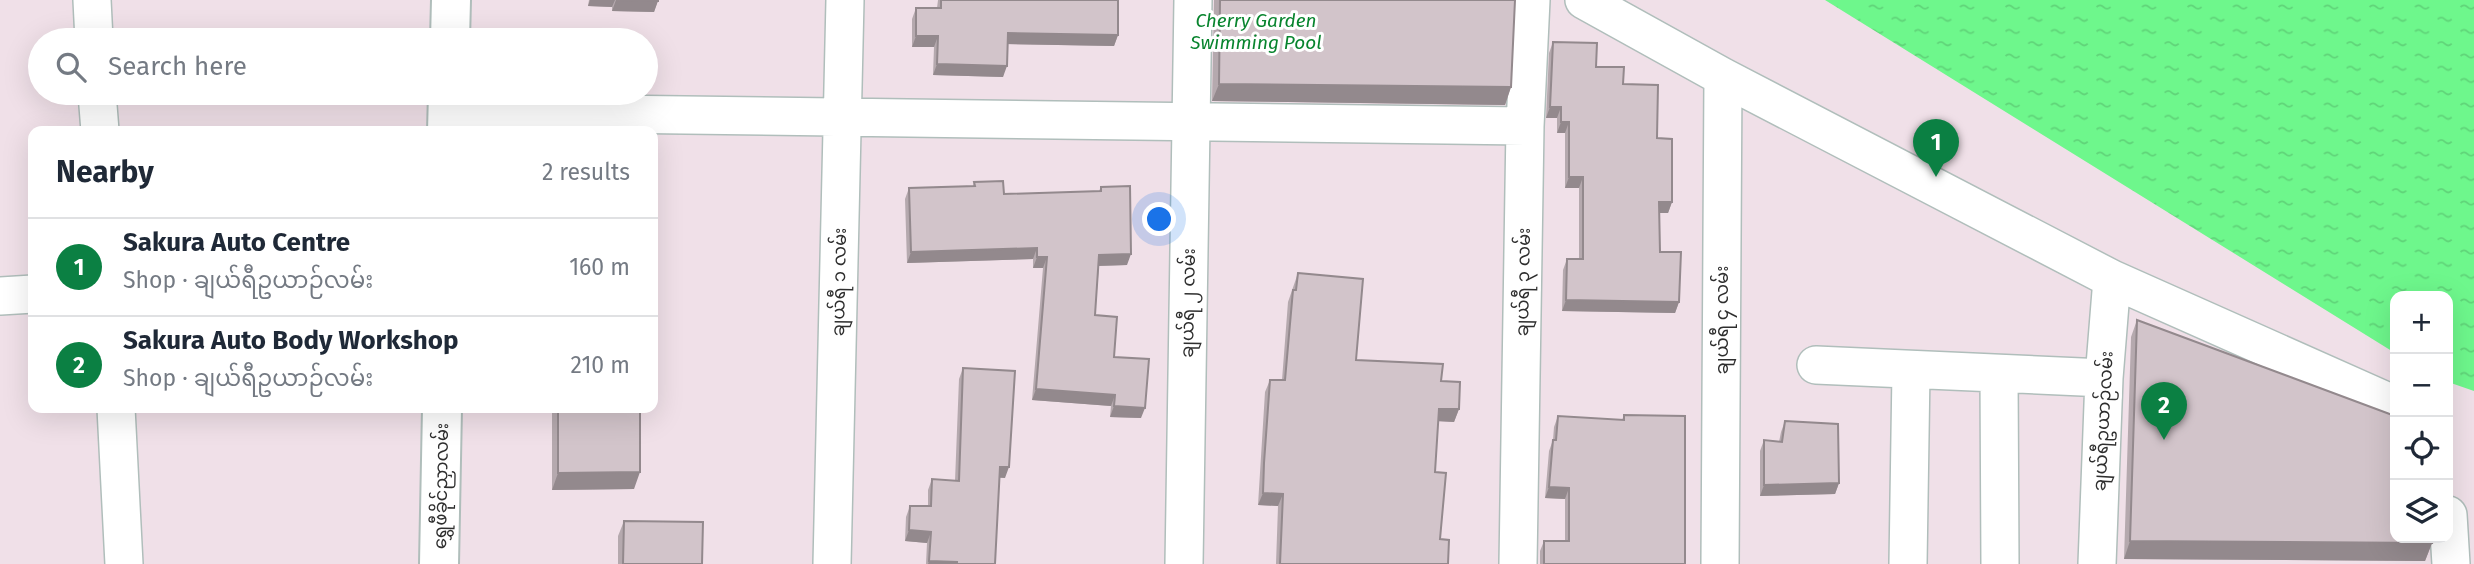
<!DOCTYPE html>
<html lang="en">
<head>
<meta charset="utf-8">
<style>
  body { margin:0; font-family:"Fira Sans","Noto Sans Myanmar",sans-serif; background:#f2f2f3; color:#1f2937 }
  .controls { position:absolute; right:21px; bottom:21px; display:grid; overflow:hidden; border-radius:14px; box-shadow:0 7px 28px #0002 }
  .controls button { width:63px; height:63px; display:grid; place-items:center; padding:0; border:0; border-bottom:2px solid #e0e1e3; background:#fff; color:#1f2937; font:35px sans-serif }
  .you { position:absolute; left:1160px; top:220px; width:24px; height:24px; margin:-18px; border:5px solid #fff; border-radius:50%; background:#1a73e8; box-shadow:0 0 0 10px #1a73e833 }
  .badge { display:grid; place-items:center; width:46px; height:46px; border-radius:50%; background:#0b8043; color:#fff; font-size:23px; font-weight:700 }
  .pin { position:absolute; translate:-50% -58px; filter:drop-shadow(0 2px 4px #0008) }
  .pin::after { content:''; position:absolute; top:37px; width:24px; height:21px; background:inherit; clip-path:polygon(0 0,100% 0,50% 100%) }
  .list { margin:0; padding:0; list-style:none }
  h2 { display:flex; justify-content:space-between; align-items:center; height:91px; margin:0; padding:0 28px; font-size:30px }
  h2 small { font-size:23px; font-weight:400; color:#747a83 }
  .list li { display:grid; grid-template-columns:46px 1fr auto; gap:21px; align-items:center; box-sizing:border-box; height:98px; padding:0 28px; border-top:2px solid #e0e1e3 }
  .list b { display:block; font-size:26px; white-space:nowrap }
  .list p { margin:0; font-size:23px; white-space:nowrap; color:#747a83 }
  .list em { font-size:23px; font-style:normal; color:#747a83 }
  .icon { flex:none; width:38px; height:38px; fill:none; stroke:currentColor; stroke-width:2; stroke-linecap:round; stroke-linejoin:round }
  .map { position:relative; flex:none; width:2474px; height:564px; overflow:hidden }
  .search { position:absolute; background:#fff; box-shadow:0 7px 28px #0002; left:28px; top:28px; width:630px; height:77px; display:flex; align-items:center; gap:18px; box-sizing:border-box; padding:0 24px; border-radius:38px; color:#747a83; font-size:26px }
  .panel { position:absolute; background:#fff; box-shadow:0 7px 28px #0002; left:28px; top:126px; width:630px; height:287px; border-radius:14px }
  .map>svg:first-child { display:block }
</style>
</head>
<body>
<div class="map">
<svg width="2474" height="564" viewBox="0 0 2474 564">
  <defs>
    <pattern id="water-ripples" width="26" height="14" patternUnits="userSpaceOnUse" patternTransform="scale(1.75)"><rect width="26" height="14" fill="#6ef78c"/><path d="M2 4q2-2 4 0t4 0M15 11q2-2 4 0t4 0" fill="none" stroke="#60d479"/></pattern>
  </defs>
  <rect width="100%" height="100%" fill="#f0e0e8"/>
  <path fill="url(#water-ripples)" d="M1825,0H2474V391L2448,382V296H2395V353Z"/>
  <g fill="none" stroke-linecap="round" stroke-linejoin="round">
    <defs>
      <path id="minor" d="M92,0L94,40
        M1584,0L1723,77L2112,279L2395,405
        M97,93L100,131
        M448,112L1525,126
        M0,296L33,294
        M1816,365L2104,378
        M1999,374L2000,564
        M116,408L124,564
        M2448,515L2451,564
        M832,564L845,0
        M1184,564L1193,0
        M1518,564L1525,126L1531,0
        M1720,564L1723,77
        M1908,564L1911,371
        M2097,564L2104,378L2112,279"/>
      <path id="tertiary" d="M450,40L451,0
        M447,131L448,93
        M439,564L442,408"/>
    </defs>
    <use href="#minor" stroke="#b0bebb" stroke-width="40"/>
    <use href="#tertiary" stroke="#b0bebb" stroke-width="42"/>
    <use href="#minor" stroke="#fff" stroke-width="37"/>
    <use href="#tertiary" stroke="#fff" stroke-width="38"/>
  </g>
  <path fill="#b5a9ae" d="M589,0H658L654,12L612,11V7L588,6Z
    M938,0H1118V35L1114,46L1008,44L1003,77L933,75L934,47H912V19L916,8H937Z
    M1214,0H1515L1511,87L1505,105L1212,101Z
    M1553,42L1623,84L1657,138L1672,202L1668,213H1659L1660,252L1679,302L1675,313L1562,311L1563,270L1567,259H1579V188H1565V133H1557V118H1546L1549,53Z
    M974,182L1004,194L1099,191L1101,187L1127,265L1099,266L1095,315L1141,418L1110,417L1111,406L1032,400L1043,268H1033V259L907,263L905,199L909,188L973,186Z
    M1298,273L1356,360L1441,381L1459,409L1454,422L1438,421L1435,472L1440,539L1448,564H1276L1278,506L1258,505L1265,392L1270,380H1282L1288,302Z
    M2137,320L2432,543L2425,561L2124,559L2131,337Z
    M963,368L1005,478H999L995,564H926L927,543L905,541L906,517L910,506H928V490L932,479L955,481L959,379Z
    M552,408H640L634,489L552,490Z
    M1624,415L1685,564H1540V551L1544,541H1565V499L1545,498L1549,451L1553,440L1554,427L1558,416L1622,420Z
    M1785,421L1839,483L1835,494L1760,496V451L1764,440L1779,442L1781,432Z
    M624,521L702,564H618V536Z"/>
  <path fill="#93898d" d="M590,0H615L612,7L588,6Z
    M616,0L658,1L654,12L612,11Z
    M1008,33L1118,35L1114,46L1004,44Z
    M916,36H938L934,47H912Z
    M937,64L1007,66L1003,77L933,75Z
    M1219,84L1511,87L1505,105L1212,101Z
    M1550,107H1561L1557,118H1546Z
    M1561,122H1569L1565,133H1557Z
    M1569,177H1583L1579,188H1565Z
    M1659,202H1672L1668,213H1655Z
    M1037,248L1033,259L907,263L911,252Z
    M1131,254L1127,265L1095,266L1099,255Z
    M1037,257H1047L1043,268H1033Z
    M1566,300L1679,302L1675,313L1562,311Z
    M1036,389L1115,395L1111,406L1032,400Z
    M1114,406L1145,408L1141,418L1110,417Z
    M1439,409H1459L1454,422L1435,421Z
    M1000,467H1009L1005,478L996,477Z
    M640,472L634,489L552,490L558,473Z
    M1839,483L1835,494L1760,496L1764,485Z
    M1549,487L1569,488L1565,499L1545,498Z
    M1263,493L1283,494L1278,506L1258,505Z
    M909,530L931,532L927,543L905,541Z
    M2130,541L2432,543L2425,561L2124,559Z
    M929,561L957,562L956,564H928Z"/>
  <path fill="#d2c4ca" stroke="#93898d" stroke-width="2" d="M620,0H658V1Z
    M941,0H1118V35L1008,33L1007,66L937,64L938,36H916V8H941Z
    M1220,0H1515L1511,87L1219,84Z
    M1553,42L1597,43L1596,67H1624L1623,84L1658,85L1657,138L1672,139V202H1659L1660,252H1681L1679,302L1566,300L1567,259H1583V177H1569V122H1561V107H1550Z
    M1003,181L1004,194L1101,191V187L1130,186L1131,254L1099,255L1095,315L1117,317L1114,357L1149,359L1145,408L1114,406L1115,395L1036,389L1047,257H1037V248L911,252L909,188L975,186L974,182Z
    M1298,273L1363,279L1356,360L1443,364L1441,381L1460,382L1459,409H1439L1435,472L1446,473L1440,539L1449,540L1448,564H1280L1283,494L1263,493L1264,463L1270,380H1285L1293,290H1296Z
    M2137,320L2395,416V538H2431L2432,543L2130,541Z
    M963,368L1015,371L1009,467H1000L995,564H957V562L929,561L931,532L909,530L910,506H931L932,479L959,481Z
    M558,408H640V472L558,473Z
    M1624,415L1685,416V564H1544V541H1569V488L1549,487L1553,440H1556L1558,416L1624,420Z
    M1785,421L1838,424L1839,483L1764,485V440L1782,442Z
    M624,521L703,522L702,564H623Z"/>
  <g text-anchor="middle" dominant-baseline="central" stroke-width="6" stroke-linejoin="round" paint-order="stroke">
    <g font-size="18" fill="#2e2e2e" stroke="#fff">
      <text transform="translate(839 282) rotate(-89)">ချယ်ရီ ၁ လမ်း</text>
      <text transform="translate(1523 282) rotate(-89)">ချယ်ရီ ၃ လမ်း</text>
      <text transform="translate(1188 303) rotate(-89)">ချယ်ရီ ၂ လမ်း</text>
      <text transform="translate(1722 320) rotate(-90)">ချယ်ရီ ၄ လမ်း</text>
      <text transform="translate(2103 421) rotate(-87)">ချယ်ရီဥယာဉ်လမ်း</text>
      <text transform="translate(441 486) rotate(-89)">ရွှေဖီခိုင်ညှာလမ်း</text>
    </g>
    <g font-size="19" font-style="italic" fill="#08842e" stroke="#fff">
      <text x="1256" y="20">Cherry Garden<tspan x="1256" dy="22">Swimming Pool</tspan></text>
    </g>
  </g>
</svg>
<div class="controls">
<button>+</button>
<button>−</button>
<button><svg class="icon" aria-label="locate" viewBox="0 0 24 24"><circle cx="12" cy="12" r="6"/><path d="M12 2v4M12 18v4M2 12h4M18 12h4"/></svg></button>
<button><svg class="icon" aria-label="layers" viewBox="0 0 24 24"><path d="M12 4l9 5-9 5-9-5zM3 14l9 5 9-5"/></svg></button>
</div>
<div class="you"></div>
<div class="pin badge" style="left:1936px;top:177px">1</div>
<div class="pin badge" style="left:2164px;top:440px">2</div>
<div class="search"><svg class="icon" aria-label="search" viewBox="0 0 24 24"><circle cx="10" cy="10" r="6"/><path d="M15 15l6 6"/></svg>Search here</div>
<section class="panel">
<h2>Nearby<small>2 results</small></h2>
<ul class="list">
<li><span class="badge">1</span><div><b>Sakura Auto Centre</b><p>Shop · ချယ်ရီဥယာဉ်လမ်း</p></div><em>160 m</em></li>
<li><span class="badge">2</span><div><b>Sakura Auto Body Workshop</b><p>Shop · ချယ်ရီဥယာဉ်လမ်း</p></div><em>210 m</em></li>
</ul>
</section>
</div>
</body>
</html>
